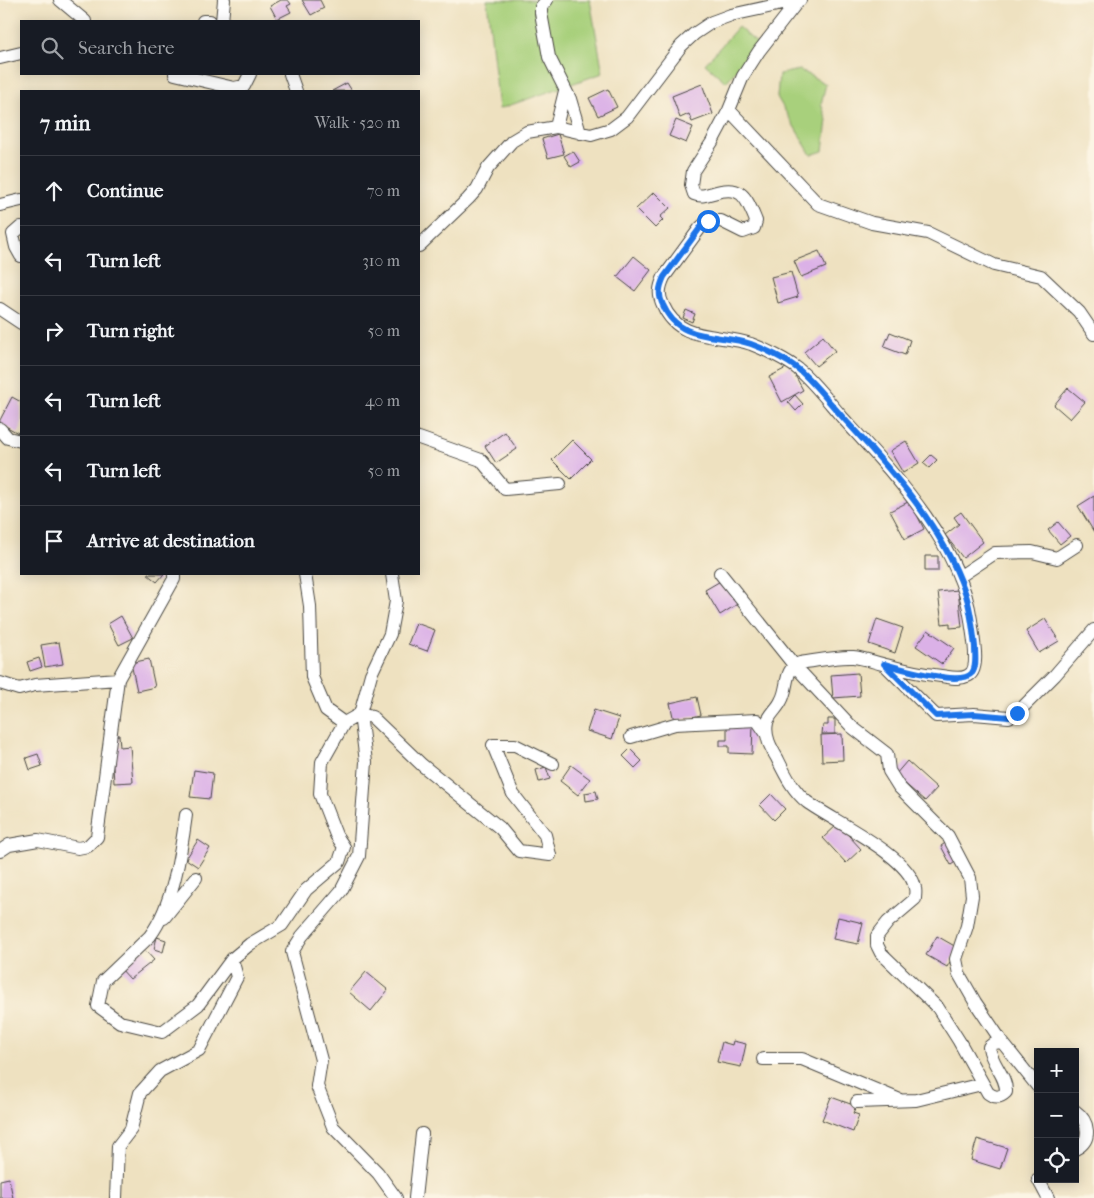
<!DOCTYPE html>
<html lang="en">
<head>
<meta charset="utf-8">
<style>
  body { margin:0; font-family:"IM FELL French Canon",serif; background:#20242c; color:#f1f3f6 }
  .controls { position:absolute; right:15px; bottom:15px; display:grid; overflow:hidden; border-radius:0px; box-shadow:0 2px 12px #0003 }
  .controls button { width:45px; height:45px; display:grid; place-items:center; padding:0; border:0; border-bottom:1px solid #363941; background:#171b24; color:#f1f3f6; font:25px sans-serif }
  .stop { position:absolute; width:15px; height:15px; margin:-11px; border:4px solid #1a73e8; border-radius:50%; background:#fff }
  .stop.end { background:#1a73e8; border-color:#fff; box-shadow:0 1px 5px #0008 }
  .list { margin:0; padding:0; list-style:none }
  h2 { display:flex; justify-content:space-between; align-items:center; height:65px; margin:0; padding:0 20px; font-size:21px }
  h2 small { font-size:16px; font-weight:400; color:#9ea1a6 }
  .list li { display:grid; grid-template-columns:32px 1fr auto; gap:15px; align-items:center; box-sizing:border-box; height:70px; padding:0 20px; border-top:1px solid #363941 }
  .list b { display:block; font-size:19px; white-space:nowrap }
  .list em { font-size:16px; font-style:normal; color:#9ea1a6 }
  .icon { flex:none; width:28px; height:28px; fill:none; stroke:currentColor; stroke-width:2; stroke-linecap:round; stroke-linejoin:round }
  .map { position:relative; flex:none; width:1094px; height:1198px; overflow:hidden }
  .search { position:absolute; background:#171b24; box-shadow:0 2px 12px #0003; left:20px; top:20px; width:400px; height:55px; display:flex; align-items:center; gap:12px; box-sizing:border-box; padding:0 18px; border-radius:0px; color:#9ea1a6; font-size:19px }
  .panel { position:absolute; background:#171b24; box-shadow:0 2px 12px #0003; left:20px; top:90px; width:400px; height:485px; border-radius:0px }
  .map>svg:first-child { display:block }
</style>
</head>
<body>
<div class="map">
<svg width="1094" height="1198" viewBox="0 0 1094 1198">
  <rect width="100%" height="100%" fill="#fcf5e5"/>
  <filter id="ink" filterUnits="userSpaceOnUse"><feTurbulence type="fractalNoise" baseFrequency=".02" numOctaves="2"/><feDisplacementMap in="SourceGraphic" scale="10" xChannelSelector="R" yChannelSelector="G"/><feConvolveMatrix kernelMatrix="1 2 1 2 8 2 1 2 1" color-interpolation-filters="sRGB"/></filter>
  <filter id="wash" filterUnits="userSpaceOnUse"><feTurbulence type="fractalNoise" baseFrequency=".0096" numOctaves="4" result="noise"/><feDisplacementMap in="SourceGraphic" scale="20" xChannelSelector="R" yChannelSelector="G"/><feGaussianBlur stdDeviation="1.12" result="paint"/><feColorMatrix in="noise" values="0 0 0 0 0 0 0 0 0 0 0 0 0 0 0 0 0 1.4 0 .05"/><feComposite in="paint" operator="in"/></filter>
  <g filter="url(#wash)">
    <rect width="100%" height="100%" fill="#eee1c0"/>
    <path fill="#a8d07b" stroke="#6a7e53" d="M487,0H590L603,73L499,109Z
      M738,27L759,45L726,82L705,64Z
      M800,70L826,84L821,104L827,120L823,151L811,155L777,97L779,74Z"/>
    <g id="blocks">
      <path fill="#dbb1e7" d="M281,0H288L291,4L287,6L291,12L277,19L270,6Z
        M302,0H320L324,8L311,15Z
        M347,83L352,91H332Z
        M702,84L713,114L692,122L689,114L680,118L672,96Z
        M608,89L617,107L598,116L589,98Z
        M676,120L693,127L686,143L669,136Z
        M558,134L564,154L548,158L542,139Z
        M573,151L580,162L571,167L564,156Z
        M654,192L670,208L660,217L663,220L655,228L636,209Z
        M819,251L826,267L801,277L794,261Z
        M634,256L651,270L635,291L617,277Z
        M791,272L798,297L778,303L771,277Z
        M686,310L695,314L692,322L683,318Z
        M890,332L910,340L905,355L884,347Z
        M823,336L835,351L816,366L804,352Z
        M790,366L803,390L782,402L769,377Z
        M1068,388L1085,402L1070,419L1054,405Z
        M795,395L803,404L796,411L788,402Z
        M12,397L21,402V428L18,433L0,423V420Z
        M505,432L517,449L496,463L485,446Z
        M572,440L591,459L571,479L552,460Z
        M906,441L919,463L903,473L890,451Z
        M931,455L937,460L929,468L923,463Z
        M1094,496V532L1078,506Z
        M910,501L924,529L905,539L890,511Z
        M961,512L983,542L963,558L945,535L959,524L954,517Z
        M1058,522L1070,536L1060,544L1048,530Z
        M925,556H938V571H925Z
        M147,574H164L157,582Z
        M724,579L739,603L720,615L705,590Z
        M958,590L962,627L950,628V623L942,624L938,592Z
        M121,616L133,638L119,645L108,624Z
        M877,619L903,628L895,653L869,644Z
        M1045,619L1059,641L1039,653L1026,631Z
        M416,623L435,630L427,651L408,644Z
        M928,630L954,648L942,664L916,646Z
        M59,642L63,664L45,667L41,645Z
        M39,658L42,667L30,671L27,662Z
        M149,659L155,687L137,691L131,663Z
        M858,673L860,696L833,698L831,675Z
        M697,697L701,715L674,721L670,703Z
        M594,710L619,718L612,739L587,731Z
        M828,719H835V734H822L823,725H828Z
        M727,724H753L752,754L729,753V746H720V740H727Z
        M842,734L843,760L822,761L821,735Z
        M119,735L120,747L130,746L133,782L114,783L111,736Z
        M630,749L642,761L635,768L623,756Z
        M38,754L42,766L30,770L26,758Z
        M907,761L937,788L925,801L895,775Z
        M571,765L590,779L578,795L560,781Z
        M546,767L550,779L539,782L536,770Z
        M194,770L213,773L210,799L190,797Z
        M596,791L598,799L586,801L585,793Z
        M771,794L785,809L774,820L760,805Z
        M838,824L861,849L846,863L823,838Z
        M198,840L210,848L198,867L186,859Z
        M948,841L958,860L951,865L941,846Z
        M838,917L863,923L858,944L833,939Z
        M937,936L958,948L947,967L926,955Z
        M157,937L166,940L163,952L154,949Z
        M144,949L154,960L130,979L120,968Z
        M366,972L388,990L371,1011L349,992Z
        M733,1041L746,1044L741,1067L717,1062L722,1042L732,1045Z
        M831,1097L856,1106L853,1113L859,1115L853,1132L822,1120Z
        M977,1139L1007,1148L1000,1169L971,1160Z
        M9,1178L13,1198H0V1180Z"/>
    </g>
  </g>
  <g filter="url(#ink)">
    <use href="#blocks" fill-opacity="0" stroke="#484641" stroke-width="1"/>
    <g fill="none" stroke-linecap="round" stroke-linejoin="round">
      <defs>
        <path id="minor" d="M60,0L85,21
          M547,0L541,7V13L549,57L570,99L580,133
          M798,1L759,51L743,76L729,110L712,142L693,171L691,185L694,194C701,197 706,195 713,193C742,184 746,197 756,221L754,228L743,232L721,221H708L700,228L664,277C659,288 658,295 663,305C679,343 719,333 751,344C764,349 787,360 798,369C812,380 829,402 841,416C892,472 960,542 971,620C972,633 982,671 967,676C959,680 949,677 941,676C922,674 904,670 886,665C874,662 864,658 853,657C836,656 817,661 800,663C783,669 789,688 781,701C778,708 768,716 767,723C764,736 771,748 777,758C785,774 793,791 807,802C833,821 910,856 915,888C916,891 915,896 915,899L888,922L877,936V945L881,953L938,1008L959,1041L988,1093C995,1098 1000,1098 1006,1092C1007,1076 991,1064 989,1047L994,1043L1002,1042L1038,1087
          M203,21H210
          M222,21L224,0
          M0,58L21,53
          M175,74L234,88L244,86L250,74
          M290,74L296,91
          M729,110L818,204L872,223L928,233L994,265L1041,276L1079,312L1094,334
          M556,127L565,91
          M0,205L21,200
          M21,227L13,234L16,247L21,256
          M419,246L468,199L477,189L488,168L512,141L527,132L556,127L591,135L611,129L627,117L681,46L694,34L712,22L731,15L800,0
          M0,309L21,323
          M0,429L8,438L21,441
          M419,438L481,460L505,489L560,484
          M720,573L794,665L852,727L887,754L889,771L899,787L948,836L970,878L972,896L967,926L956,959L959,974L975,1002L1002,1042
          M305,574L310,606L312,677L326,710L344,723
          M392,574L396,601L390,634L371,674L360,714L366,762L359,856L341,891L302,936L292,952L321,1060L317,1086L333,1127L378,1173L396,1198
          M959,577L995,553L1032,552L1057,558L1077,545
          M886,666L936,716L974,714L1009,717L1017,713L1055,675L1094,630
          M0,683L19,689L35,685L118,679L174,579V574
          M631,737L675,724L757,720L766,733
          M0,851L9,845L38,840L78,848L88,846L97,837L118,679
          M164,918L196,878
          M232,959L250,944L282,925L306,890L339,862L344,847L336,835L320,794L322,762L344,723L360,714L372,717L422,765L500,828L519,851L550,855L545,835L513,794L493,745H515L553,764
          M763,1059H802L900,1100
          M857,1102L916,1100L982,1084
          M1075,1111C1089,1121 1093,1141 1075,1149
          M1038,1179L1048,1198
          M116,1198L118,1146L131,1129L140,1093L160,1071L199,1050L237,977L232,959L198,1005L162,1032L120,1022L98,1006L103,981L150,936C173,905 181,853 186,815
          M415,1198L422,1134"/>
      </defs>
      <use href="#minor" stroke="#484641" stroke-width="14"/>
      <use href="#minor" stroke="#fff" stroke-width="12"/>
    </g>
  </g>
  <g fill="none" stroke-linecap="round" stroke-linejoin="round" filter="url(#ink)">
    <path stroke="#1a73e8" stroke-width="6" d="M708,221L700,228L664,277C659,288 658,295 663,305C679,343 719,333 751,344C765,349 787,360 798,369C814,382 832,406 847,422C893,472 942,526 965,592C971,609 973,629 975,647C975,655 977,667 972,673C961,687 899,668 884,664L936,716L974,714L1009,717L1017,713"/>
  </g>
</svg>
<div class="controls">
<button>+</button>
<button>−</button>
<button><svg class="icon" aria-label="locate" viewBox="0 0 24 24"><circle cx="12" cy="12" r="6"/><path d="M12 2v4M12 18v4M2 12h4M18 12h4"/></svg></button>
</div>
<div class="stop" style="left:708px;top:221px"></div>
<div class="stop end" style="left:1017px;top:713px"></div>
<div class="search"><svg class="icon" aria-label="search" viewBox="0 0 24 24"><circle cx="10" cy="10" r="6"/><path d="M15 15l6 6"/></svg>Search here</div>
<section class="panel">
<h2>7 min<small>Walk · 520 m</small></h2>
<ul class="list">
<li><svg class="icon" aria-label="ahead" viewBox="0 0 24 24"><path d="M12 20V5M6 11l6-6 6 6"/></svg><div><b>Continue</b></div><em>70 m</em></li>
<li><svg class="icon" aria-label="left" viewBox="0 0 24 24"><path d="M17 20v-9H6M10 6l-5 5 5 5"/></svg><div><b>Turn left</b></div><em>310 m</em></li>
<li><svg class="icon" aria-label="right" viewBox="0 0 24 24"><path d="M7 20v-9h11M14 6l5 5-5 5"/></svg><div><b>Turn right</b></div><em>50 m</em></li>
<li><svg class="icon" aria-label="left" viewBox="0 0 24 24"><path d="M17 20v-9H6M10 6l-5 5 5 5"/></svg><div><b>Turn left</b></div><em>40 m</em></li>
<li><svg class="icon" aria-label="left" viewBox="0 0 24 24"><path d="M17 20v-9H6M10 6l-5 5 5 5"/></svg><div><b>Turn left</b></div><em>50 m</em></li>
<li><svg class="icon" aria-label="arrive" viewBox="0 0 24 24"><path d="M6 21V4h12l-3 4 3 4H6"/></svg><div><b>Arrive at destination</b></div></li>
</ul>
</section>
</div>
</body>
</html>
